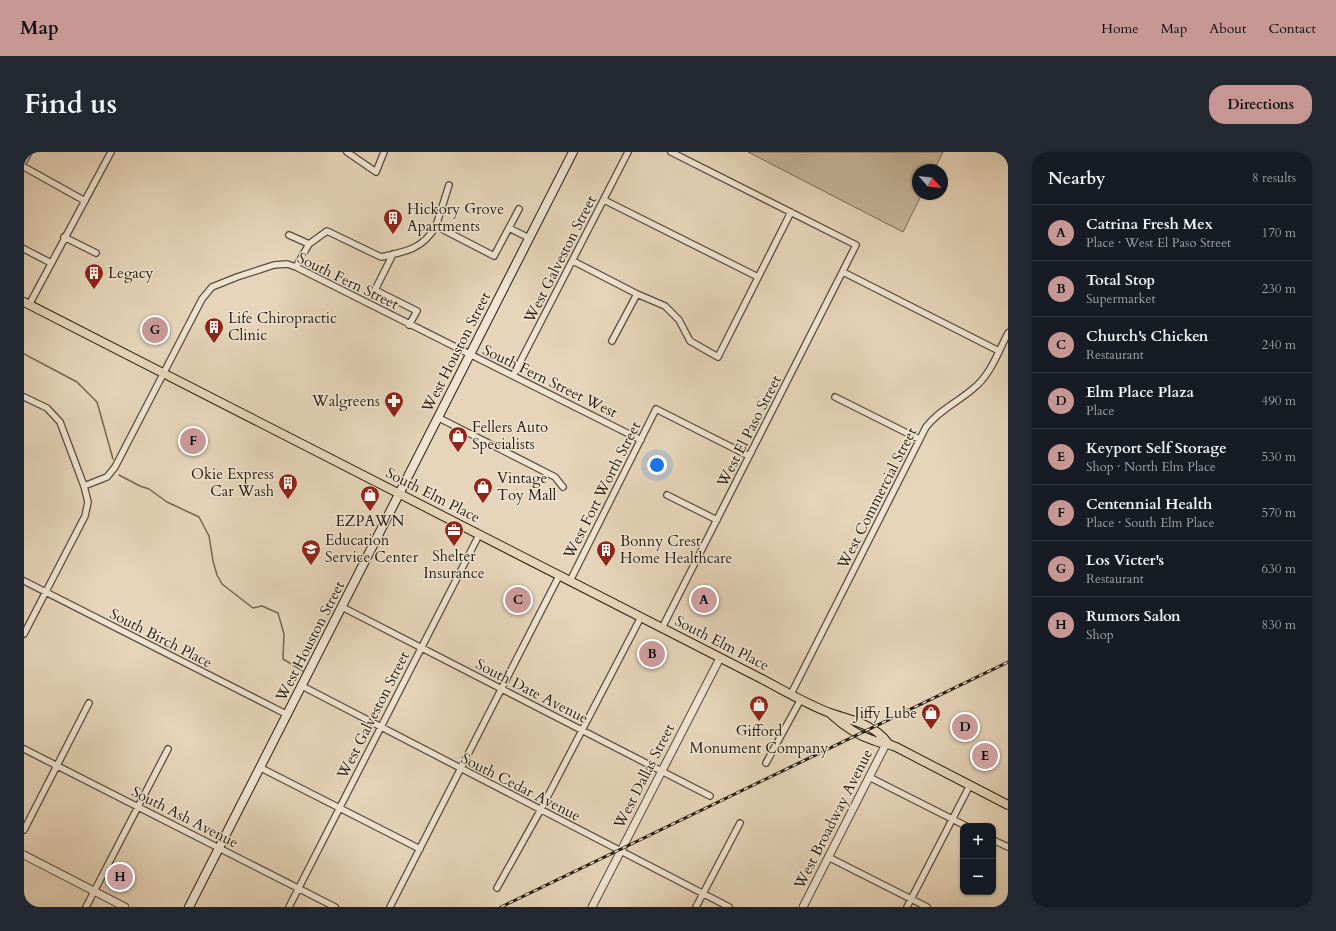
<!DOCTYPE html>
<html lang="en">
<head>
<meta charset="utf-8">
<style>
  body { margin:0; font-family:Cardo,serif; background:#242831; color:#f1f3f6 }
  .controls { position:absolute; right:12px; bottom:12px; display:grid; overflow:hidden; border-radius:8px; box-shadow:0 1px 3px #0004 }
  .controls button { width:36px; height:36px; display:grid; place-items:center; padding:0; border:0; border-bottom:1px solid #363941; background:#171b24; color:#f1f3f6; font:20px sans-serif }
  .compass { position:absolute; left:888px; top:12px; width:36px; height:36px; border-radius:50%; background:#171b24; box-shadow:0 1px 3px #0004; rotate:117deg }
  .you { position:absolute; left:633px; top:313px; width:14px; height:14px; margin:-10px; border:3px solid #fff; border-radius:50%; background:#1a73e8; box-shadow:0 0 0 6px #1a73e833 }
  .badge { display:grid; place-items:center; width:26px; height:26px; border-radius:50%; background:#c59692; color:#111; font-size:13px; font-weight:700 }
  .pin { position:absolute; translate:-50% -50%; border:2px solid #fff; box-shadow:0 1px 4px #0006 }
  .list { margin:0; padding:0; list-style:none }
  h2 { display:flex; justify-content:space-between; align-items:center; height:52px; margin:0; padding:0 16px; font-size:17px }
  h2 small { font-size:13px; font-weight:400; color:#9ea1a6 }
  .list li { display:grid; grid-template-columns:26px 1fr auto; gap:12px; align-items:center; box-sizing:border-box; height:56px; padding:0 16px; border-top:1px solid #363941 }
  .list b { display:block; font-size:15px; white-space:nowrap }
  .list p { margin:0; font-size:13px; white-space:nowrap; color:#9ea1a6 }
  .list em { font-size:13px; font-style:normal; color:#9ea1a6 }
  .map { position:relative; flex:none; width:984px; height:755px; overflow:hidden; border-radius:16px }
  header { display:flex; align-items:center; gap:24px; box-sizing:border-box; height:56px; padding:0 20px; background:#c59692; color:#111 }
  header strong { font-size:19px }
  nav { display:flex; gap:22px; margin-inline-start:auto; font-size:14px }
  .intro { display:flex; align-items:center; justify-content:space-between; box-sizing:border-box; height:96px; padding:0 24px }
  h1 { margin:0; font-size:28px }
  .button { padding:10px 18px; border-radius:16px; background:#c59692; color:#111; font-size:14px; font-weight:700 }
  main { display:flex; gap:24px; padding:0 24px }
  aside { flex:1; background:#171b24; border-radius:16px; box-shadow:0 1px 3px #0004 }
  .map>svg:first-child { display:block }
</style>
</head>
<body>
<header>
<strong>Map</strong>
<nav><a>Home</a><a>Map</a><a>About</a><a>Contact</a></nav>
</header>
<div class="intro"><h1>Find us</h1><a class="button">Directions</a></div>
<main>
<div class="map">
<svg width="984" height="755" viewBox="0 0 984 755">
  <rect width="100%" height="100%" fill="#e6d5ba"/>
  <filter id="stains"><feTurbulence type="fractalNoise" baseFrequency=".005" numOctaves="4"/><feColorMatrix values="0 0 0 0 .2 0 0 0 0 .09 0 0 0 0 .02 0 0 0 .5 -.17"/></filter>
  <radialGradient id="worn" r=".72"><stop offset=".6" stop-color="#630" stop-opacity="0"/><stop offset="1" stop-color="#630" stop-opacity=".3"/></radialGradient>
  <path fill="#c6b69d" stroke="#766a56" d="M724,0H919L910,18H894V42H898L879,80Z"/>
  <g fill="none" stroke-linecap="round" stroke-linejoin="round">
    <path stroke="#736653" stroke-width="1.5" d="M0,202L53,230L73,250L89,307
      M95,323L116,334L125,337L143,350L175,365L185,384L189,409L193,423L198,432L229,456L238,454L254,461L260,482L259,507L279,519"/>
    <defs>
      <path id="minor" d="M323,0L352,20L360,0
        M0,9L5,0
        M0,15L61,49
        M425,33L412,74L470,104L495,57
        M580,48L734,125
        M485,76L505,86
        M265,83L285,92
        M40,85L72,101
        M0,97L27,111
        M369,102L351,138L393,159L385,173
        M549,109L613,142L641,154L655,168L666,189L694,205L767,60
        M272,115L285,92L303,79L357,105C381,100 399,97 412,74
        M819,120L975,199
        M5,153L87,0
        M588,189L613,142
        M489,224L604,0
        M0,245L23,256L36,270L60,334
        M811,245L895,287
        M415,266L531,325L539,335
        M643,343L693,368
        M0,429L264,563
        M546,429L632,257L725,304
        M318,455L686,644
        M638,476L832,93L647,0
        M0,482L61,364L64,350L60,334L83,325L91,315L178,147L188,135L213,125L250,113L263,112L272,115L617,288
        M278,534L705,755
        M767,542L902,275C915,258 934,250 950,236C967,222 974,200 984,181
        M0,597L311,755
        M742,611L777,547
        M237,616L396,697
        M845,625L942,674
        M0,678L65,551
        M969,688L984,695
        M804,705L903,755
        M473,736L516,659L617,465
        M62,755L144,597
        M265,755L455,383
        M366,755L535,424
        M672,755L716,671
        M883,755L946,633
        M984,755V754"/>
      <path id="tertiary" d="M0,703L101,755
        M568,755L696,506
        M779,755L863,590"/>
      <path id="secondary" d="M165,755L549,0"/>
      <path id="primary" d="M0,150L736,526C759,538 782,552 806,561C826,568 850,572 863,590
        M808,563C820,574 835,584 851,589C858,592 864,591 872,595L984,653"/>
    </defs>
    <use href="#minor" stroke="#574b3a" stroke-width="8"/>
    <use href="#tertiary" stroke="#574b3a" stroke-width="9"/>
    <use href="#secondary" stroke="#271d10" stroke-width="10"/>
    <use href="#primary" stroke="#271d10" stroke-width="10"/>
    <use href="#minor" stroke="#efe4d2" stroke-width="5.5"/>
    <use href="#tertiary" stroke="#efe4d2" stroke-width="7"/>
    <use href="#secondary" stroke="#efe4d2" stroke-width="8"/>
    <use href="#primary" stroke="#e6d5ba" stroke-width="8"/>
    <defs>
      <path id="rail" d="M477,755L984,510"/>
    </defs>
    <use href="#rail" stroke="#271d10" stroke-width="3"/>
    <use href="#rail" stroke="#efe4d2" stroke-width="1.5" stroke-dasharray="4.5" stroke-linecap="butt"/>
  </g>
  <defs>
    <symbol id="building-pin" viewBox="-11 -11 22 30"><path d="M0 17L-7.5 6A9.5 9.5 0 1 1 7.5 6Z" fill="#8f2418" stroke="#efe4d2"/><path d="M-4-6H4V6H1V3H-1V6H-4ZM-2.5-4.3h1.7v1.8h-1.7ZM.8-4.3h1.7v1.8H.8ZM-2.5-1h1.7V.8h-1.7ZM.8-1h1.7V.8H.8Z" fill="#fff"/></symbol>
    <symbol id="pharmacy-pin" viewBox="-11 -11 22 30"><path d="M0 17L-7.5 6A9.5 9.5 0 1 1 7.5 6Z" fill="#8f2418" stroke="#efe4d2"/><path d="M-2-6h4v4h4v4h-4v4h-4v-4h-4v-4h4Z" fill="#fff"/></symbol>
    <symbol id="shop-pin" viewBox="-11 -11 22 30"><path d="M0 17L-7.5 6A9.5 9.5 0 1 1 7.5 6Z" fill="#8f2418" stroke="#efe4d2"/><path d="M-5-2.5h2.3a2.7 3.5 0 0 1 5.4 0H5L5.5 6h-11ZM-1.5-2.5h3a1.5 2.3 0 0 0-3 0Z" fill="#fff"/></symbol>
    <symbol id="office-pin" viewBox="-11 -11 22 30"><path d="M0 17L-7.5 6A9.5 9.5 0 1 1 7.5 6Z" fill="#8f2418" stroke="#efe4d2"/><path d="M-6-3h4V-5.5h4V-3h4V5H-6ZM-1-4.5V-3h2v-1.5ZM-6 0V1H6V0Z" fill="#fff"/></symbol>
    <symbol id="school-pin" viewBox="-11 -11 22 30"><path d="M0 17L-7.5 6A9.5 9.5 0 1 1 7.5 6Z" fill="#8f2418" stroke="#efe4d2"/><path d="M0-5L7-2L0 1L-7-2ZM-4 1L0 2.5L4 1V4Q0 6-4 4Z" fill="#fff"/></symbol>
  </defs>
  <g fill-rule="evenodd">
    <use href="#building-pin" x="358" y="55" width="22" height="30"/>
    <use href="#building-pin" x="59" y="110" width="22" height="30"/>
    <use href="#building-pin" x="179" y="164" width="22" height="30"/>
    <use href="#pharmacy-pin" x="359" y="238" width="22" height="30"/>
    <use href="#shop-pin" x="423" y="273" width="22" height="30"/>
    <use href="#building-pin" x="253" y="320" width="22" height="30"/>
    <use href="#shop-pin" x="448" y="324" width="22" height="30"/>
    <use href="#shop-pin" x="335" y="332" width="22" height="30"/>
    <use href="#office-pin" x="419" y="367" width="22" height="30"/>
    <use href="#school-pin" x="276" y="386" width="22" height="30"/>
    <use href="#building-pin" x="571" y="387" width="22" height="30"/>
    <use href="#shop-pin" x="724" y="542" width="22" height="30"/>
    <use href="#shop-pin" x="896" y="550" width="22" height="30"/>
  </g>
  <g text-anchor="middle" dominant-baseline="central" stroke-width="3" stroke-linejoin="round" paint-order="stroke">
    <g font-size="15" fill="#271d10" stroke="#efe4d2" text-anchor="start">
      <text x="383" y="57">Hickory Grove<tspan x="383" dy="17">Apartments</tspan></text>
      <text x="84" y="121">Legacy</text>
      <text x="204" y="166">Life Chiropractic<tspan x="204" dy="17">Clinic</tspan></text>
      <text x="356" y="249" text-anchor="end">Walgreens</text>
      <text x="448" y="275">Fellers Auto<tspan x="448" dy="17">Specialists</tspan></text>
      <text x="250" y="322" text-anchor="end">Okie Express<tspan x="250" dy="17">Car Wash</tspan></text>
      <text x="473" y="326">Vintage<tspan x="473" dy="17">Toy Mall</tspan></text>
      <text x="346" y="369" text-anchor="middle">EZPAWN</text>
      <text x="301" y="388">Education<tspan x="301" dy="17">Service Center</tspan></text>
      <text x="596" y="389">Bonny Crest<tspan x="596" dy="17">Home Healthcare</tspan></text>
      <text x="430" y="404" text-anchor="middle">Shelter<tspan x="430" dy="17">Insurance</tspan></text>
      <text x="893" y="561" text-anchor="end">Jiffy Lube</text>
      <text x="735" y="579" text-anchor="middle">Gifford<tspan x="735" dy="17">Monument Company</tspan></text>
    </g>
    <g font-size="15" fill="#271d10" stroke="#efe4d2">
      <text transform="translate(536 107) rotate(-63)">West Galveston Street</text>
      <text transform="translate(324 129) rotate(26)">South Fern Street</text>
      <text transform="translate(432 200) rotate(-63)">West Houston Street</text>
      <text transform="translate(526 229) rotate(26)">South Fern Street West</text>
      <text transform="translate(725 279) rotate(-63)">West El Paso Street</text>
      <text transform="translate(578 338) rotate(-63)">West Fort Worth Street</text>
      <text transform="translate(409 343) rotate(27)">South Elm Place</text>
      <text transform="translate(853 346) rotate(-63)">West Commercial Street</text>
      <text transform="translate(137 486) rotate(27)">South Birch Place</text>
      <text transform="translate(286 489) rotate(-63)">West Houston Street</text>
      <text transform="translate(698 491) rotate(27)">South Elm Place</text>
      <text transform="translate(508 539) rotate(27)">South Date Avenue</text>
      <text transform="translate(349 563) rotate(-63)">West Galveston Street</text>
      <text transform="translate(620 624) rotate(-63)">West Dallas Street</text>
      <text transform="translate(497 635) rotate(27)">South Cedar Avenue</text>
      <text transform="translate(161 665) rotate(27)">South Ash Avenue</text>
      <text transform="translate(809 667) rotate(-63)">West Broadway Avenue</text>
    </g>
  </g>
  <rect width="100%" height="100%" filter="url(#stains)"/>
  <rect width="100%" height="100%" fill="url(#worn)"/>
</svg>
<div class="controls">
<button>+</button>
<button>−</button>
</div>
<svg class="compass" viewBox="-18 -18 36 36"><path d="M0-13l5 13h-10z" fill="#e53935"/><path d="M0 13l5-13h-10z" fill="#9ea1a6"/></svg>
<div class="you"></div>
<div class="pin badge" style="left:680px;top:448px">A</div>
<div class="pin badge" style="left:628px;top:502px">B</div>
<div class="pin badge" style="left:494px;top:448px">C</div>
<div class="pin badge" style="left:941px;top:575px">D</div>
<div class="pin badge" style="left:961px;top:604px">E</div>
<div class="pin badge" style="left:169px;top:289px">F</div>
<div class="pin badge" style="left:131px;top:178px">G</div>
<div class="pin badge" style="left:96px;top:725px">H</div>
</div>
<aside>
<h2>Nearby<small>8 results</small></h2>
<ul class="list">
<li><span class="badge">A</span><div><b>Catrina Fresh Mex</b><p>Place · West El Paso Street</p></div><em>170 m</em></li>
<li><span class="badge">B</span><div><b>Total Stop</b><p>Supermarket</p></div><em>230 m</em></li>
<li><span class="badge">C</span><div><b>Church's Chicken</b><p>Restaurant</p></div><em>240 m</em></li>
<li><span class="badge">D</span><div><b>Elm Place Plaza</b><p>Place</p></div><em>490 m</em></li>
<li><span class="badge">E</span><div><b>Keyport Self Storage</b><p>Shop · North Elm Place</p></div><em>530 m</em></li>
<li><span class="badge">F</span><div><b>Centennial Health</b><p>Place · South Elm Place</p></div><em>570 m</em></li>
<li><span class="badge">G</span><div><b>Los Victer's</b><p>Restaurant</p></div><em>630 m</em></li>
<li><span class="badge">H</span><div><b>Rumors Salon</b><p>Shop</p></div><em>830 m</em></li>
</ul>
</aside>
</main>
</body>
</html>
